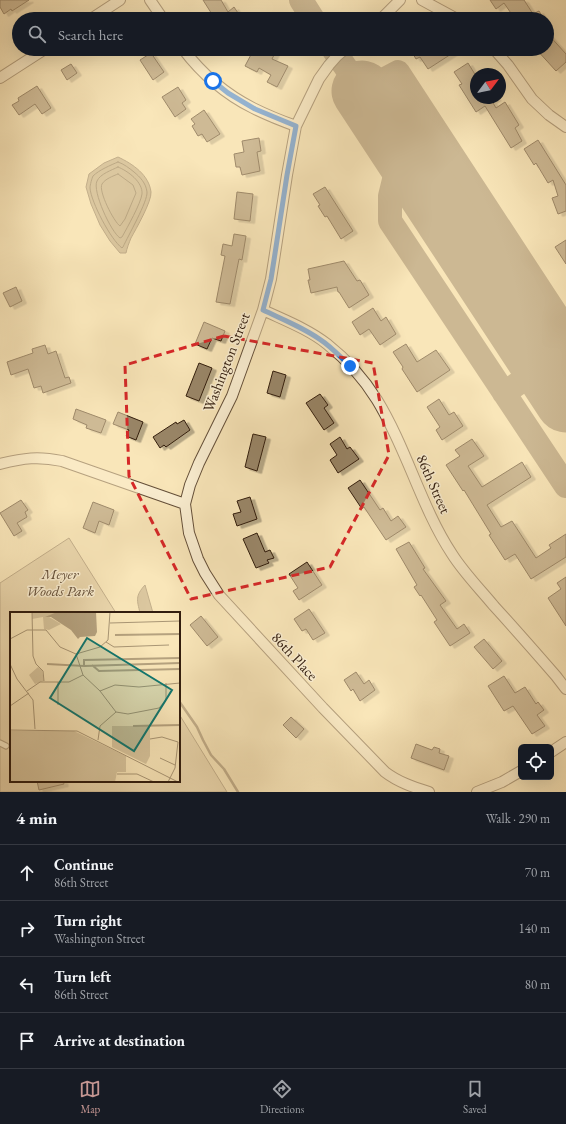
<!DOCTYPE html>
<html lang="en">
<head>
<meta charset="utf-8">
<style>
  body { margin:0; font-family:"EB Garamond",serif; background:#242831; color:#f1f3f6 }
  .controls { position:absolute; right:12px; bottom:12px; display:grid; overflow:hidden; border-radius:6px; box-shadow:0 4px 16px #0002 }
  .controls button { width:36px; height:36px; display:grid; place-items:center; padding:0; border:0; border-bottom:1px solid #363941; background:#171b24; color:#f1f3f6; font:20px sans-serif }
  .compass { position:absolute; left:470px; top:68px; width:36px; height:36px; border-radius:50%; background:#171b24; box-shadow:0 4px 16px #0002; rotate:58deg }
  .stop { position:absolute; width:12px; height:12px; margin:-9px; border:3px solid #1a73e8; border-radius:50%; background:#fff }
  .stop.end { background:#1a73e8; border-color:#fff; box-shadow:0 1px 4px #0008 }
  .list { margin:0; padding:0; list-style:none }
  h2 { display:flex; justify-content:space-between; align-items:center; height:52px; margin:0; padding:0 16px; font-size:17px }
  h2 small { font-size:13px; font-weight:400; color:#9ea1a6 }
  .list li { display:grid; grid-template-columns:26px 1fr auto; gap:12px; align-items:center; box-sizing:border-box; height:56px; padding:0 16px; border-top:1px solid #363941 }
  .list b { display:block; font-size:15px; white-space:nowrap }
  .list p { margin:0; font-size:13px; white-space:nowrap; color:#9ea1a6 }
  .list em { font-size:13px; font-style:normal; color:#9ea1a6 }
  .icon { flex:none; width:22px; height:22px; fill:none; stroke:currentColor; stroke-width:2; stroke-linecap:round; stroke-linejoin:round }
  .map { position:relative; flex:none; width:566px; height:792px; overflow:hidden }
  .search { position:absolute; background:#171b24; box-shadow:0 4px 16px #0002; left:12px; right:12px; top:12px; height:44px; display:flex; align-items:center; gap:10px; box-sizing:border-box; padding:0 14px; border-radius:22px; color:#9ea1a6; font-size:15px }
  .sheet { height:276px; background:#171b24 }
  nav { display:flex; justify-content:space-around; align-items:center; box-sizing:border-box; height:56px; border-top:1px solid #363941; background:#171b24; font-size:11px; color:#9ea1a6 }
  nav a { display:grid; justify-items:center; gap:2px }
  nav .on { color:#c59692 }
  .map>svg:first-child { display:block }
</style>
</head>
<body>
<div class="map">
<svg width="566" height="792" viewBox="0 0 566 792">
  <defs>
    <filter id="shadow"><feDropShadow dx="4.5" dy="2.5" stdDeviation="0" flood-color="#0004"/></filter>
  </defs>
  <rect width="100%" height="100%" fill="#f9e6b9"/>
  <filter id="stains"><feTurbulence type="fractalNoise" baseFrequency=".005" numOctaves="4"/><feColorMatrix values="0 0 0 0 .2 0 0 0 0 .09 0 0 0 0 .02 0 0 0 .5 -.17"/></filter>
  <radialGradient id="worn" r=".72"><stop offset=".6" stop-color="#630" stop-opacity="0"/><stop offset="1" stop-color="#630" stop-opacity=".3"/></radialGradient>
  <path fill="#d7c49c" stroke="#847055" d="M69,538L116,613H11V781H179V714L227,792H0V583Z"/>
  <path fill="#b5a27f" stroke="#816d52" d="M118,157C133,164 149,175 151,192C152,201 136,229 131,238C129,243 127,248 126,253H120L110,241L100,225L91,204L86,187L89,174L104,163Z
    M145,585L153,613H140C137,600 135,596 145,585Z"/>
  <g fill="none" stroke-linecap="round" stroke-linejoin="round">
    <path stroke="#746046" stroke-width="1" d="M118,162C124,164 129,168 134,172C140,177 146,183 147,192C148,201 128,236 123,247L122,248C111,240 91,202 90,188C90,185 92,178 93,176C99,170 111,165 118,162Z
      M118,167C128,171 143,182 142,194C141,203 127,228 122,237L120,238C111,232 92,191 97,181C100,174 112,170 118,167Z
      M118,174L133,185L136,193L125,219L120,226C114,222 98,191 102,184C105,179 113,176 118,174Z"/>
    <path stroke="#816d52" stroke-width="2.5" d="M179,701L197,727L203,740L211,755L224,769L238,792"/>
    <path stroke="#968264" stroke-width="24" d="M301,0L313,19
      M333,49L362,91L398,72L566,329
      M401,151L390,196V221L566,486
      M504,393L566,351"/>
    <path stroke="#968264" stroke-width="61" d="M362,91L566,402"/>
  </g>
  <path fill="#998667" stroke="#321d0e" filter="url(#shadow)" d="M0,0H29L12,11L11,9L4,14L0,7Z
    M203,0H221L228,12L234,7L242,19H215Z
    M490,0H524L533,14L539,11L544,19H515L504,3L496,9Z
    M547,33L566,54V62L556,71L536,49H547Z
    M254,49H277L272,59L288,66L277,87L267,82L271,75L259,68L257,72L245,66Z
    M410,49H459L428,69L420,57L416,59Z
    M151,53L164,72L153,80L140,60Z
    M468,63L476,76V98H497L492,101L496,108L505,102L519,125L515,128L522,141L511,148L485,106L476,112L459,85L462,84L454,72Z
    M71,64L77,73L67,80L61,70Z
    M37,86L51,108L42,114L35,104L19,115L12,105L19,101L18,98Z
    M178,87L186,100L182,103L186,109L175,117L162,97Z
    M204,110L220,134L207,142L202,134L198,136L192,126L195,124L191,119Z
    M259,138L261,151L257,152L260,171L242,175L240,167H236L234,154L244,152L242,141Z
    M538,140L566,185V211L558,214L552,198L558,196L553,180L548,183L536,163L534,165L524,149Z
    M325,187L353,231L341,239L327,216L325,217L318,206L320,205L313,194Z
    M237,192L253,194L250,221L234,219Z
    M234,234L246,236L242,260L239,259L230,304L216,302L225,256L221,255L223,244L232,246Z
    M566,240V264L555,247Z
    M344,261L357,281L360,280L369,295L349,308L339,292H338L337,287L311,293L308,280H310L308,269Z
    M16,287L22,301L10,307L3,293Z
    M373,308L381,321L386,317L396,334L380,345L369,329L360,335L352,322Z
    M204,322L225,331L221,341L212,338L207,349L195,344Z
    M406,344L417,362L436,350L450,370L417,392L402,369L403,367L393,352Z
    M45,345L48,354L56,351L65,378L69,377L71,383L43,393L41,386L34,388L28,369L11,375L7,362L33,353L32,349Z
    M199,363L212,368L199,401L186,396Z
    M273,371L286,375L280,397L267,393Z
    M320,394L328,405L324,408L334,423L324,430L306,403Z
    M439,399L449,415L454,412L463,426L442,440L436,430L440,427L427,407Z
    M76,409L106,420L101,433L86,428L87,425L73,419Z
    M118,412L143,422L136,440L126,436L129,430L113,424Z
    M184,420L190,430L166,447L164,445L160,448L153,437L176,422L177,424Z
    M253,434L266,437L257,471L245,467Z
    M340,437L347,449L350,447L359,459L338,473L330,460L337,455L330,444Z
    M472,439L484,456L468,466L482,487L522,462L531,477L487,505L501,527L512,521L536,558L551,548L549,545L566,534V557L531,579L515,554L505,560L489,535L491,534L464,490L463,491L446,465L460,456L455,450Z
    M360,480L380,510L383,508L391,521L398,516L406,527L386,540L364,507L362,509L348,488Z
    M250,497L257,519L237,526L233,514L241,512L237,501Z
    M21,500L28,510L25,512L27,517L17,523L22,531L14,536L0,513Z
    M93,502L114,510L109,525L99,521L95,533L83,528Z
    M257,533L265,552L270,550L274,558L267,560L269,563L256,568L243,539Z
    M409,542L425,568L423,569L446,601L440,605L457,629L464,624L470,633L450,646L434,622L437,620L421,595L420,596L414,587L417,585L396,549Z
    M307,562L322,585L299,600L293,591L298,588L289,574Z
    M566,577V626L548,598L561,589L557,583Z
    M309,609L325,633L313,640L306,629L302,631L294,619Z
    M201,616L218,637L207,646L190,625Z
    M484,639L502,661L493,669L474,647Z
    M356,672L364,684L369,680L375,690L360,701L353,689L351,691L344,680Z
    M504,676L515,693L525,687L536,704L538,702L544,710L537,715L545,726L532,734L513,706L504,711L488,686Z
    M291,717L304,729L296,738L283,725Z
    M416,744L432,750L434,747L440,749L439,753L449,756L444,770L411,758Z
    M37,781H63L64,784L39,790Z"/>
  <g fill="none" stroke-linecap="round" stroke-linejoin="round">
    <defs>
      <path id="service" d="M0,743L6,746"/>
      <path id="minor" d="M150,0L163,19
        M422,0L457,19
        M91,19L120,0
        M381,19L400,0
        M183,49C202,74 225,94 253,108C267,115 282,121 296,126
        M345,49L337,56L329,65L319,79L296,126L287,175L274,260L271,279L263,310L232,396L199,463L190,485L185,504L189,533L198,559L205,573L219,595L323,708L385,772C398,782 413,787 429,792
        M494,49L508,65L532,99L549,115L566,127
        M0,78L45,49
        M263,310C284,320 308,329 327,344C346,359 364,379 377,400C407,449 421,507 452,554C464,573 480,589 494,606C515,629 536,653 556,676L566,689
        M0,464C24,458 38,456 62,461L185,504
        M551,752L566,742
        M477,792L502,782L521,771"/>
    </defs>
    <use href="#service" stroke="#644f39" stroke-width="7"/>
    <use href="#minor" stroke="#644f39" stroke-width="12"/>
    <use href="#service" stroke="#fbefd2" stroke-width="5"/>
    <use href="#minor" stroke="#fbefd2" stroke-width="10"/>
  </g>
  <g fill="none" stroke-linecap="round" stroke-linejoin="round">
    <path stroke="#1a73e8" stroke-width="5" d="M213,81L228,93L255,109L296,126L287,175L274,260L271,279L263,310C284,320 307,329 325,343C334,350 342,358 350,366"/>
  </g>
  <path d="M0 0H566V792H0ZM224,336L373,363L389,455L330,567L191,599L129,476L125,365Z" fill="#f9e6b9" fill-opacity=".55" fill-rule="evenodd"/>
  <path fill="none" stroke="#d62828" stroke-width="3" stroke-dasharray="8 5" stroke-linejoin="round" d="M224,336L373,363L389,455L330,567L191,599L129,476L125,365Z"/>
  <g text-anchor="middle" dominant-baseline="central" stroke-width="3" stroke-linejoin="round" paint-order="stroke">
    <g font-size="15" fill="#321d0e" stroke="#fbefd2">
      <text transform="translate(226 362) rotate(-69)">Washington Street</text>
      <text transform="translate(434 484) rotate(66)">86th Street</text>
      <text transform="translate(295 656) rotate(47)">86th Place</text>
    </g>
    <g font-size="15" font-style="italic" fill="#644f39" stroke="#fbefd2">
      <text x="60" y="573">Meyer<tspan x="60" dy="17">Woods Park</tspan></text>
    </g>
  </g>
  <g transform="translate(10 612)">
    <rect width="170" height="170" fill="#f9e6b9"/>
    <path d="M22,0H47L39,5L51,12L39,18L34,17L33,5L22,7ZM28,55L32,58L34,69L25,72L19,63ZM102,114H140V144L136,152L102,135ZM0,119H64L116,144V160H107L105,170H0Z" fill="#d7c49c"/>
    <path d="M47,0H86L87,20L85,24L70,25L68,27L61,18L41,5H35Z" fill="#b5a27f"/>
    <path fill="none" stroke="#b5a27f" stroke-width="2" d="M105,23L170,22M37,52L74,54V48L170,46M82,53L89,59L170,57M74,54L170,51M123,114L170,113"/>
    <path fill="none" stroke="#a99675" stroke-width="1" d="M22,0L23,44L26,52L33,59L34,69M100,11L170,9M0,27L17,18H36L50,35L66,42M96,30L104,35L159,33M66,42L73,63L90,79L106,100M66,42L90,35L98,28L100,0M0,52L7,67L23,88L25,117M48,70V93M17,79L30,70H59L73,63M90,79L105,73L129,75L170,71M0,94L19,81M106,100L118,102L149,96L156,88V71M0,118L67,119L168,170M140,127L152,125L168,130M88,128L90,114L106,100M150,146L165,153M107,162H127L144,170M158,170L165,156L168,130"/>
    <path fill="#0f766e" fill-opacity="0.15" stroke="#0f766e" stroke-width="2" d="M77,26L162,78L124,139L40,86Z"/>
    <rect width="170" height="170" fill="none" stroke="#321d0e" stroke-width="2"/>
  </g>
  <rect width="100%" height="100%" filter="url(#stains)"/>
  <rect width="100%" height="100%" fill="url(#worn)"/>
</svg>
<div class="controls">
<button><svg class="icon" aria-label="locate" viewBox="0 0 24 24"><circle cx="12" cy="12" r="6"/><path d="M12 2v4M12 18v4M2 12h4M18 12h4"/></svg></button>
</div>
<svg class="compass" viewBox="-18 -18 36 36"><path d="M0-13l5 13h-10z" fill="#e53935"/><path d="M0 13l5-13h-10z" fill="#9ea1a6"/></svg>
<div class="stop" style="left:213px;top:81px"></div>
<div class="stop end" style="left:350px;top:366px"></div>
<div class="search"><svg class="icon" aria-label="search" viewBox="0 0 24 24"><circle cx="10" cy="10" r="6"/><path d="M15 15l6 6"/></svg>Search here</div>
</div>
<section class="sheet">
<h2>4 min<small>Walk · 290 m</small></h2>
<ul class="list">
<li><svg class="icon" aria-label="ahead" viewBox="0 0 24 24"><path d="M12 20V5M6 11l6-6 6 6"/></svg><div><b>Continue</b><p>86th Street</p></div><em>70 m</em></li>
<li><svg class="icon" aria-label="right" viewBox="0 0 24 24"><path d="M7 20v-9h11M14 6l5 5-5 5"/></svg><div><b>Turn right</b><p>Washington Street</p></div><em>140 m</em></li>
<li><svg class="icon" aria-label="left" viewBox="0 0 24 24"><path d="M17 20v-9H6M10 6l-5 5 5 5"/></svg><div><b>Turn left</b><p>86th Street</p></div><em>80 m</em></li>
<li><svg class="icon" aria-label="arrive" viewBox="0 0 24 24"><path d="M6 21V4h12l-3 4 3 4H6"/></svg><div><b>Arrive at destination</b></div></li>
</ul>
</section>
<nav>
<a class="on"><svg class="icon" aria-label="map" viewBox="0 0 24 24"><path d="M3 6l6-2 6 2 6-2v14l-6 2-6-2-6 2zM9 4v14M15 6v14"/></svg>Map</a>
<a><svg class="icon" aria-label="directions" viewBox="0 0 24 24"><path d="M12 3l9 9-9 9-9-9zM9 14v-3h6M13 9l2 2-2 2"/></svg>Directions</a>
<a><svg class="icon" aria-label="saved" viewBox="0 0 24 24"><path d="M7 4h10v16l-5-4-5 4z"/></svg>Saved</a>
</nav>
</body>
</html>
